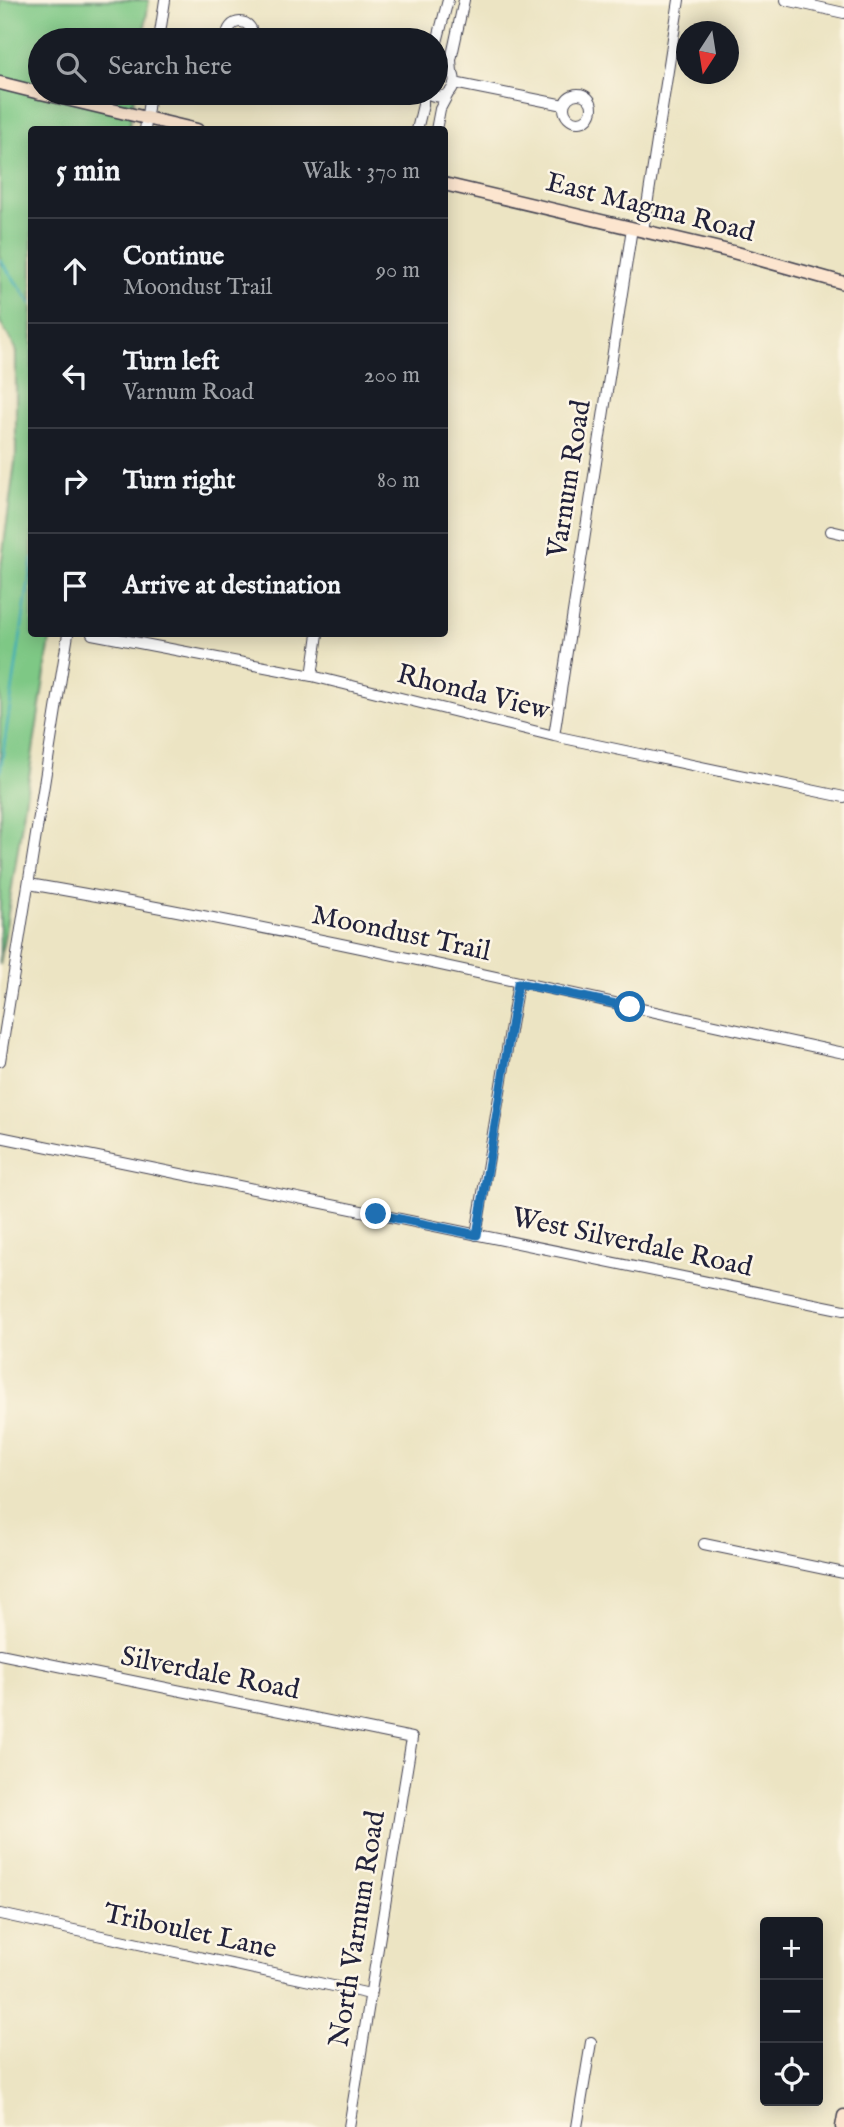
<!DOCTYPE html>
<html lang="en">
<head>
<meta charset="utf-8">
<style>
  body { margin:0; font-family:"IM FELL English",serif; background:#20242c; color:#f1f3f6 }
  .controls { position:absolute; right:21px; bottom:21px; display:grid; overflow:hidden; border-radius:7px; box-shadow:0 4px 18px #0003 }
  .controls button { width:63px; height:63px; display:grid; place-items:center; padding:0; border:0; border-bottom:2px solid #363941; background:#171b24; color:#f1f3f6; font:35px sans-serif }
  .compass { position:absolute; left:676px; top:21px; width:63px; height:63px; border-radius:50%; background:#171b24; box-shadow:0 4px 18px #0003; rotate:192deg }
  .stop { position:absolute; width:21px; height:21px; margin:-16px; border:5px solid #1f6fb2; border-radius:50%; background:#fff }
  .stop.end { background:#1f6fb2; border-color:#fff; box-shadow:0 2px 7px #0008 }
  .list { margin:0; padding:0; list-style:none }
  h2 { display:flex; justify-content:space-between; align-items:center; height:91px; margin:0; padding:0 28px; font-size:30px }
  h2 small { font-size:23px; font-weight:400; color:#9ea1a6 }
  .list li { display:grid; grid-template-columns:46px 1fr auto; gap:21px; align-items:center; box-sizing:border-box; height:105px; padding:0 28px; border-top:2px solid #363941 }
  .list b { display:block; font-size:26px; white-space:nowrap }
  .list p { margin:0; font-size:23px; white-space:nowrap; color:#9ea1a6 }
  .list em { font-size:23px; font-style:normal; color:#9ea1a6 }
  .icon { flex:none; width:38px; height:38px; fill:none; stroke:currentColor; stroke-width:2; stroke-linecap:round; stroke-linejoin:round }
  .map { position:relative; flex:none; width:844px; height:2127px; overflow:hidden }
  .search { position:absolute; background:#171b24; box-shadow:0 4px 18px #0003; left:28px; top:28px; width:420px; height:77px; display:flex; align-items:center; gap:18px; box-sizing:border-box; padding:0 24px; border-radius:38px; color:#9ea1a6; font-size:26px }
  .panel { position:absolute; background:#171b24; box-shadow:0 4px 18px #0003; left:28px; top:126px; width:420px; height:511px; border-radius:7px }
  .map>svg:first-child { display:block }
</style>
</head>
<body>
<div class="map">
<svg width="844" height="2127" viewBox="0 0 844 2127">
  <rect width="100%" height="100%" fill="#fcf5e5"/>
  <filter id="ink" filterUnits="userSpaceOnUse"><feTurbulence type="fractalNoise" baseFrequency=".0143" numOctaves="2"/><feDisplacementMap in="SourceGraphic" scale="14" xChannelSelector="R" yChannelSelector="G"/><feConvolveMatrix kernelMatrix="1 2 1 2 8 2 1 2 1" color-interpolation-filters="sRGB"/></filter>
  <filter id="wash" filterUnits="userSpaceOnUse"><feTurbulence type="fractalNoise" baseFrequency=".00686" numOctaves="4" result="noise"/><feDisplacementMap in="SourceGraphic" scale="28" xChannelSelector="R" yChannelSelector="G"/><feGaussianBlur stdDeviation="1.57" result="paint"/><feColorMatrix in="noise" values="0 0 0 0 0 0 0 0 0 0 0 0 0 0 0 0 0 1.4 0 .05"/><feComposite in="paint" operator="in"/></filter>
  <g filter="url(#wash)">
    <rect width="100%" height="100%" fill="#ece4c3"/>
    <path fill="#7ec885" stroke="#507560" stroke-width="2" d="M0,0H149L143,40H40V93H135L129,129L32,130V634H51L0,965V574L16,455V349L0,322Z"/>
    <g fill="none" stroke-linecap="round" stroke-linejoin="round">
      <path stroke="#3dadb7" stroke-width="2.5" d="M0,260L32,304
        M0,773L32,559"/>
    </g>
  </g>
  <g filter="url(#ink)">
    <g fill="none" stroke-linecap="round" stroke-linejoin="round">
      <defs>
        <path id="street" d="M786,0L844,13
          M159,40L165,0
          M227,40C225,16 255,16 253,40
          M436,46L448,0
          M452,72L451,60L464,0
          M454,83L564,105
          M427,93C454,109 468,66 436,64
          M564 108a14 14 0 1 1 28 0a14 14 0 1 1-28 0Z
          M145,130L150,93
          M417,130L423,105V93
          M436,130L440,109L448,94
          M643,231L679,0
          M831,531L844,534
          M92,634L312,676L554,736L844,797
          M312,676L318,634
          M554,736L632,228
          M29,884C303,931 573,995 844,1053
          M0,1061L68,634
          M0,1137L844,1310
          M476,1235L518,983
          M704,1544L844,1573
          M0,1654L412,1738L349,2127
          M0,1914L370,1994
          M577,2127L591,2042"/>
        <path id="secondary" d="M0,83L40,93
          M41,93L197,130
          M444,184L733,252L844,283
          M842,2127L844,2116"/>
      </defs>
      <use href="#street" stroke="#403f4f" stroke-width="12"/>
      <use href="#secondary" stroke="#403f4f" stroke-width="15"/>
      <use href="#street" stroke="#fff" stroke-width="10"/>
      <use href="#secondary" stroke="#fce5cf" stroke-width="12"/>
    </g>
  </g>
  <g fill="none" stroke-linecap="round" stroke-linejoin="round" filter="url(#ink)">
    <path stroke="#1f6fb2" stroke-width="9" d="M376,1214L477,1235L518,983L630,1007"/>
  </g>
  <g text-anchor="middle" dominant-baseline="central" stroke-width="5" stroke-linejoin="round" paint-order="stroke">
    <g font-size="28" fill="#22223b" stroke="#fcf5e5">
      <text transform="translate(650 208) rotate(14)">East Magma Road</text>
      <text transform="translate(570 479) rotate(-81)">Varnum Road</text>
      <text transform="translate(473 693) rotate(14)">Rhonda View</text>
      <text transform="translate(401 934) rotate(12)">Moondust Trail</text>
      <text transform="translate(632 1243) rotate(12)">West Silverdale Road</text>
      <text transform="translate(210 1674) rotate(11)">Silverdale Road</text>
      <text transform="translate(358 1929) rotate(-81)">North Varnum Road</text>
      <text transform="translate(190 1932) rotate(12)">Triboulet Lane</text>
    </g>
  </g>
</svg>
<div class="controls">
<button>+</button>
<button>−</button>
<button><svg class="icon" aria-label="locate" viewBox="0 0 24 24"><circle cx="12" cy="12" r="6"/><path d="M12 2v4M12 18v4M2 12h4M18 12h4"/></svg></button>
</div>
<svg class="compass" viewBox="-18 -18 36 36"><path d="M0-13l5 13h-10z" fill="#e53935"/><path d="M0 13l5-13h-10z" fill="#9ea1a6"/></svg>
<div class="stop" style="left:630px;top:1007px"></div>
<div class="stop end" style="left:376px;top:1214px"></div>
<div class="search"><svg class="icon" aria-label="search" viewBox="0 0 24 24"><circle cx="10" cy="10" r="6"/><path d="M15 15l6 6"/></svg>Search here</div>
<section class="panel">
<h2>5 min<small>Walk · 370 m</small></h2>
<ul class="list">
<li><svg class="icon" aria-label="ahead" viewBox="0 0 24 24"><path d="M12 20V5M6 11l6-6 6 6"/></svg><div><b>Continue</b><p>Moondust Trail</p></div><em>90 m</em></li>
<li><svg class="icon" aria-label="left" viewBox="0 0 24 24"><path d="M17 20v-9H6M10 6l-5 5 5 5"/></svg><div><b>Turn left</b><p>Varnum Road</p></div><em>200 m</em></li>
<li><svg class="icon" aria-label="right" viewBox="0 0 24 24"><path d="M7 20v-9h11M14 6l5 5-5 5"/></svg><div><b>Turn right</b></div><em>80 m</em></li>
<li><svg class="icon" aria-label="arrive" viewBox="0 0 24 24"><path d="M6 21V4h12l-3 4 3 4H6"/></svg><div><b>Arrive at destination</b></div></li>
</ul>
</section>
</div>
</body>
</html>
